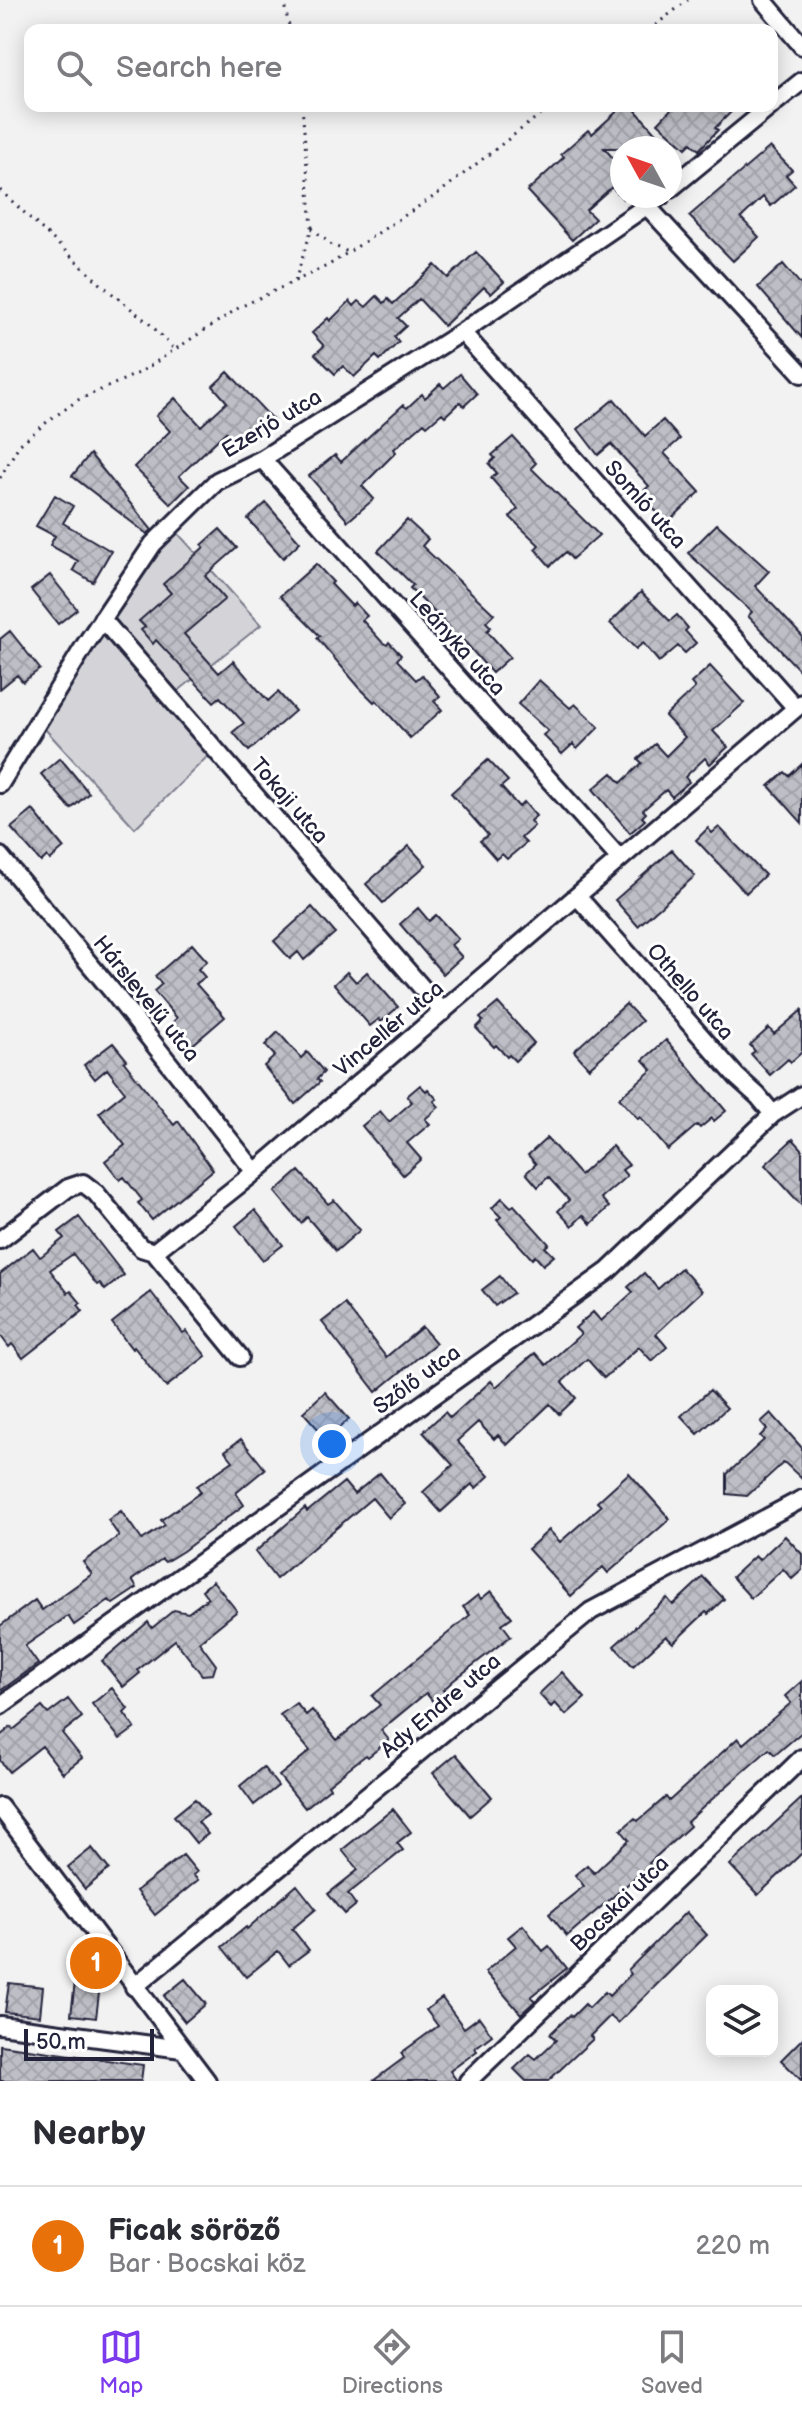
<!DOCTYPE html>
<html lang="en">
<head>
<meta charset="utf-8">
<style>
  body { margin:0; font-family:"Balsamiq Sans",sans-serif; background:#f2f2f3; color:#2b2b33 }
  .controls { position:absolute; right:24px; bottom:24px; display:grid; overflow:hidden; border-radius:16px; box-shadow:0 4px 20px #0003 }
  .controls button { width:72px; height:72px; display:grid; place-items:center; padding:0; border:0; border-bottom:2px solid #e1e1e2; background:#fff; color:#2b2b33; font:40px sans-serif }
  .compass { position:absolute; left:610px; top:136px; width:72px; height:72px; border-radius:50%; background:#fff; box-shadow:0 4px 20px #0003; rotate:310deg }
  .scale { position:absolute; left:24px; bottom:20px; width:130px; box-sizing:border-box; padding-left:8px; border:4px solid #22223b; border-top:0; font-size:22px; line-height:28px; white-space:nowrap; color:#22223b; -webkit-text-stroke:6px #fff; paint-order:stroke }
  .you { position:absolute; left:332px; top:1444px; width:28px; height:28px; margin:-20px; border:6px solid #fff; border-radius:50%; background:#1a73e8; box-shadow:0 0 0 12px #1a73e833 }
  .badge { display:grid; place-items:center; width:52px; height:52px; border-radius:50%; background:#7c3aed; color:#fff; font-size:26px; font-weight:700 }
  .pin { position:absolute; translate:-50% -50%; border:4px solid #fff; box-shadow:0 2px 8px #0006 }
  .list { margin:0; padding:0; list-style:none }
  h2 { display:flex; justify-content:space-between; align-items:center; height:104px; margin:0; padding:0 32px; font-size:34px }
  h2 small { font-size:26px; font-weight:400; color:#7c7c81 }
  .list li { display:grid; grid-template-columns:52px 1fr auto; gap:24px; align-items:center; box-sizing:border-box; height:120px; padding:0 32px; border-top:2px solid #e1e1e2 }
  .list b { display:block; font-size:30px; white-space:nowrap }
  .list p { margin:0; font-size:26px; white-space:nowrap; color:#7c7c81 }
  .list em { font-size:26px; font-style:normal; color:#7c7c81 }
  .icon { flex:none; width:44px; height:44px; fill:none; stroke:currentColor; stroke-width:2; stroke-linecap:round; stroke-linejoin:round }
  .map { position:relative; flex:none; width:802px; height:2081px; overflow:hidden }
  .search { position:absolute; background:#fff; box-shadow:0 4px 20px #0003; left:24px; right:24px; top:24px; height:88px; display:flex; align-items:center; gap:20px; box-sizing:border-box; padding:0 28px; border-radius:16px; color:#7c7c81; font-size:30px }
  .sheet { height:224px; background:#fff }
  nav { display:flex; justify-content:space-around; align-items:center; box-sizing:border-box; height:112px; border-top:2px solid #e1e1e2; background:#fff; font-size:22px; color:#7c7c81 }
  nav a { display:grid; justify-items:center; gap:4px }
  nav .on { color:#7c3aed }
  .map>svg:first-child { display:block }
</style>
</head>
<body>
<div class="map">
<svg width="802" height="2081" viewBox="0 0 802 2081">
  <defs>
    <pattern id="building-cross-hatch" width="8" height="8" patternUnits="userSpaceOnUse" patternTransform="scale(2)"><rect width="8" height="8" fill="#bebec6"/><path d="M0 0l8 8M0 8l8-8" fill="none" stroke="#a3a3ab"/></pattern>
  </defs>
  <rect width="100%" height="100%" fill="#f2f2f3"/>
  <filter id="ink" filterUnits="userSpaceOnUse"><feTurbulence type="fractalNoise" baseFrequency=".0125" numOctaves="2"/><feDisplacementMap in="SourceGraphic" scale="16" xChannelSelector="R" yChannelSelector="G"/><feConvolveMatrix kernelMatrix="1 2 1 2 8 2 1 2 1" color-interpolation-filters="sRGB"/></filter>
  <g filter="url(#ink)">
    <path fill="#d3d3d8" stroke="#7a7a8a" stroke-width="2" d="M176,531L261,625L177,692L110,617L153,552Z
      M104,629L211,753L135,828L45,729Z"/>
    <path fill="url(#building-cross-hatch)" stroke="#22223b" stroke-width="2" d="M623,106H632L659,137L647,148H604L622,168V198L612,187L586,210L595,219L572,240L527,191L564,157L561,154L588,130L592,134Z
      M674,106H737L715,128L718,130L699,150L691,143L686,148L658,123Z
      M770,147L792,170L786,175L795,185L771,206L763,197L741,218L759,237L733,261L689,216Z
      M476,252L504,282L491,294L484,287L444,326L419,299L398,318L406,326L394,337L399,342L380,360L376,356L354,377L343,366L335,374L315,354L324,346L312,333L328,318L330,321L350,301L354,306L359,301L366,307L377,296L384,303L388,299L393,304L435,265L448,278Z
      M783,264L802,286V338L758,287Z
      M228,372L274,421L256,438L246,427L233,439L226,432L179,476L189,486L171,504L134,467L170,431L156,416L175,398L201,426L227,402L213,386Z
      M460,374L477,394L464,406L460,402L445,416L442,413L427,426L424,423L394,449L396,452L362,486L374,499L348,521L309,476L335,455L341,462L403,405L407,408L422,394L425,398L440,384L444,388Z
      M614,399L645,436L663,420L680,439L664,453L700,492L667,523L640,494L649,486L611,444L598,455L578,429Z
      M513,437L536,463L531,468L599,535L572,559L566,552L550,566L535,549L539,545L510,517L518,509L491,478L497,473L489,464L495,458L492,455Z
      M90,454L152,530L147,534L72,476Z
      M55,495L73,506L63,523L111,551L93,582L73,570L78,561L50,545L55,536L36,526Z
      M266,503L300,542L283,558L248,519Z
      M407,520L428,539L422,546L494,614L486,622L491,627L487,631L510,657L492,673L464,641L462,643L447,629L449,627L410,588L413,585L378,551Z
      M717,524L769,571L755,586L802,636V673L748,616L752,612L688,553Z
      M220,529L237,548L205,576L225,599L184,634L219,673L233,661L268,701L278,692L295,711L249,751L233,732L244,723L220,697L214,702L156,640L153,644L141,630L145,627L139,621L171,593L163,584L204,547L202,545Z
      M316,564L333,582L331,584L352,606L355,603L367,616L362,620L382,642L387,645L389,642L401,655L397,660L416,680L422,675L440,696L434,701L442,710L410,738L376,700L374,702L359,687L317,638L320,636L280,596Z
      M50,575L77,609L58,624L31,590Z
      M641,592L670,621L677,615L688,628L685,631L696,643L685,653L678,646L659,662L643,643L636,649L610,623Z
      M10,631L40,669L23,682L17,675L0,689V639Z
      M710,666L744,703L713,731L728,747L710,764L705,758L685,777L689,782L672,797L666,790L643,810L646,813L642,817L645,820L630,833L593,789L612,773L621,783L642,763L638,759L655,744L666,756L685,737L665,716L695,688L691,683Z
      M539,680L570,708L575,704L599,727L577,749L573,744L562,754L543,735L548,731L518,704Z
      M60,758L89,793L71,809L41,774Z
      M488,760L508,781L501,787L519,807L524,802L536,816L530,821L534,826L521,838L526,843L507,859L502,854L496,859L480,841L488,835L451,793Z
      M802,764V823L769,786L785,772L789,776Z
      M33,810L64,848L50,860L47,856L41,862L11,828Z
      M719,827L765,875L746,893L696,840L708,828L712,833Z
      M409,846L426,865L383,903L366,884Z
      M672,850L695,876L638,926L615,900Z
      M312,907L335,933L304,960L298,952L290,959L274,941Z
      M418,908L429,921L436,915L458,939L451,945L462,957L443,974L400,924Z
      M192,944L207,961L198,969L205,977L196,984L225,1017L190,1047L170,1025L177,1018L154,991L162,984L155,976Z
      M347,972L356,982L367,972L398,1007L381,1022L379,1019L370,1026L334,984Z
      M498,1003L534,1043L515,1061L509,1055L507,1057L496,1045L494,1047L476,1028L483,1021L480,1018Z
      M626,1004L642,1021L589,1068L574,1051Z
      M802,1010V1052L791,1062L788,1059L770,1075L751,1054L755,1051L750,1045L769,1028L774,1034Z
      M278,1032L301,1058L307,1052L324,1072L317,1079L320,1082L295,1104L264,1066L275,1056L265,1045Z
      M666,1040L726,1111L714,1121L712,1118L700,1128L697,1125L668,1150L640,1117L638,1119L619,1098L652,1070L643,1060Z
      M113,1043L127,1060L124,1062L174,1125L178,1121L213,1170L152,1220L138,1203L142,1200L124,1177L120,1180L105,1161L125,1145L99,1113L125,1092L107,1069L95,1079L84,1065Z
      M420,1085L426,1091L428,1089L437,1099L434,1101L439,1107L425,1119L430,1124L407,1143L421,1159L403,1175L362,1126L380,1111L389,1122L412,1102L407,1096Z
      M547,1138L580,1175L612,1146L629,1165L622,1170L627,1176L601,1198L609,1207L591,1224L583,1215L572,1226L558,1211L569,1200L548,1177L538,1187L526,1173L536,1164L528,1155Z
      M793,1139L802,1149V1206L765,1165Z
      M299,1171L328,1204L334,1200L360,1230L336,1251L307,1217L301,1223L275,1192Z
      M502,1198L511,1207L514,1205L549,1244L545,1247L554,1256L543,1265L535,1256L532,1259L497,1220L501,1217L492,1208Z
      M255,1210L283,1245L263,1260L236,1226Z
      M79,1217L124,1275L105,1290L100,1283L97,1285L73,1254L50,1270L68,1293L71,1291L81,1303L78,1305L83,1311L23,1358L12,1344L9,1347L0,1335V1274L33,1248L40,1257L43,1255L64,1238L59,1232Z
      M681,1268L702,1291L656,1334L667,1347L652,1361L639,1347L604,1378L587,1359L562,1382L576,1398L559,1414L550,1404L507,1445L498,1435L494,1439L478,1422L457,1441L489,1476L476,1488L472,1484L441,1512L423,1492L453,1465L423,1432L445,1412L450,1418L491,1381L496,1387L535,1353L546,1365L581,1334L575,1328L593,1312L601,1321L633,1292L628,1287L644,1273L658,1289Z
      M500,1276L513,1293L495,1306L482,1290Z
      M151,1292L183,1333L186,1331L206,1356L166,1387L134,1347L132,1349L112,1323Z
      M345,1304L386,1357L422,1327L436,1343L376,1392L322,1322Z
      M710,1390L727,1408L698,1434L681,1416Z
      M325,1392L349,1419L327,1439L303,1412Z
      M771,1413L802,1448V1479L784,1462L747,1496L727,1494V1474L764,1440L760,1436L767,1429L761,1422Z
      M241,1439L265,1469L236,1493L244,1505L183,1551L165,1562L162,1559L132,1580L137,1588L113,1604L109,1600L74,1625L68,1616L25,1646L38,1664L0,1691V1626L35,1600L42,1610L92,1574L83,1562L119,1536L108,1520L121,1511L142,1540L165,1525L161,1520L201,1492L197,1486L233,1461L225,1451Z
      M380,1473L405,1504L389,1518L372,1498L276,1579L255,1552L305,1508L307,1512L344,1482L354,1494Z
      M629,1473L670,1519L608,1573L603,1567L571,1596L528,1549L549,1530L560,1542L601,1506L597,1502Z
      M785,1536L802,1554V1570L792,1579L783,1569L751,1598L732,1577L755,1556L759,1560Z
      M703,1577L724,1599L708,1614L706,1612L673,1643L666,1636L633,1666L614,1646L667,1598L673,1605Z
      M213,1581L237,1611L199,1642L216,1665L213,1674L202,1675L175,1640L138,1670L140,1673L123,1687L102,1661L148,1622L152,1628L174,1610L188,1613L208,1598L202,1590Z
      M491,1591L512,1617L502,1624L511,1636L454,1680L443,1690L447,1695L435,1704L426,1693L381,1730L389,1740L368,1757L366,1755L349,1768L328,1785L330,1788L305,1808L279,1776L310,1751L280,1715L296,1703L306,1715L312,1710L337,1740L380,1705L372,1696L470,1615L463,1607L478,1595L481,1599Z
      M562,1672L585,1698L566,1715L555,1703L551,1707L539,1694Z
      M802,1681V1732L775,1755L769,1749L720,1792L687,1822L690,1826L649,1863L655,1869L641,1881L636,1877L567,1936L549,1914L584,1886L575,1875L587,1865L594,1873L629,1840L621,1830L635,1818L638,1821L666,1797L669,1801L738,1738L743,1744L791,1703L785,1696Z
      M112,1688L128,1709L124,1713L135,1728L120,1739L92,1704Z
      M68,1699L82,1717L62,1733L82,1758L63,1773L42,1746L9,1772L0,1761V1736L11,1727L13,1730L42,1707L48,1714Z
      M456,1754L492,1797L470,1816L433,1773Z
      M263,1767L278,1786L254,1805L240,1786Z
      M802,1798V1853L758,1895L730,1865Z
      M195,1799L208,1815L198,1822L208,1834L196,1843L174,1816Z
      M393,1809L411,1832L397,1843L403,1850L348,1894L356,1905L345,1914L328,1894L358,1870L342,1850Z
      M92,1848L109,1869L85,1889L68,1867Z
      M183,1855L197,1872L193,1875L198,1880L155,1915L136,1891Z
      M297,1885L316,1909L292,1929L309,1950L289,1965L278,1951L246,1977L222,1947L246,1927L247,1929Z
      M686,1912L707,1935L618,2023L610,2016L590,2036L593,2039L548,2081H526L514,2069L530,2054L536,2059L556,2040L550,2034L570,2015L572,2017L585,2004L589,2008L605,1992L609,1996L631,1974L628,1970Z
      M523,1925L543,1951L549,1946L567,1968L531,1997L535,2001L521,2014L485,1972L516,1946L508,1937Z
      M185,1979L206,2004L185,2022L164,1996Z
      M75,1982L100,1985L96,2018L71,2015Z
      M9,1983L43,1987L40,2016L5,2012Z
      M442,1998L464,2028L479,2017L492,2035L475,2048L477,2051L450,2071L457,2081H373L404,2058L401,2053L438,2026L426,2010Z
      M802,2039V2081L781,2060Z
      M0,2045L143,2065L141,2081H0Z"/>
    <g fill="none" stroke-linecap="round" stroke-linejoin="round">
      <defs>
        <path id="minor" d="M763,0L802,46
          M772,105L802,81
          M670,189L771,106
          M648,207L802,374
          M462,332L796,708
          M262,459L620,859
          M102,619L443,1012
          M0,784L85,645L153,544L217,481L262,459L462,332L661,196
          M0,856L112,991L255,1172
          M577,896L737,1077L758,1096L773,1114
          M0,1240L68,1188L83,1183L96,1193L141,1248L154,1252L255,1172L802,703
          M154,1252L240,1357
          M0,1706L608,1271L773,1114L802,1095
          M0,1807L207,2081
          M134,1987L591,1611L802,1499
          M0,2025L182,2049
          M468,2081L802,1758"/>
      </defs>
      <use href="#minor" stroke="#22223b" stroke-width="22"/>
      <path stroke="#22223b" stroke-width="3" stroke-dasharray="2 6" stroke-linecap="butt" d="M283,0L290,30
        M649,30L688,0
        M0,190L103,286L151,325L175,350
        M312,228L330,244L348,252
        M295,281L312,228L302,106
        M0,478L19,445L47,422L78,400L139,373L240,307L329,265L439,193L551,106"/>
      <use href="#minor" stroke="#fff" stroke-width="16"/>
    </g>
  </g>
  <g text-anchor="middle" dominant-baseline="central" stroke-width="6" stroke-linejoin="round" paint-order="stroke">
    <g font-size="22" fill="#22223b" stroke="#fff">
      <text transform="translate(272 424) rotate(-31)">Ezerjó utca</text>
      <text transform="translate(645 505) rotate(48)">Somló utca</text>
      <text transform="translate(457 644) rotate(48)">Leányka utca</text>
      <text transform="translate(289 801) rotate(49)">Tokaji utca</text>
      <text transform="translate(690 992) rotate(49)">Othello utca</text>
      <text transform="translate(146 999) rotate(51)">Hárslevelű utca</text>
      <text transform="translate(389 1029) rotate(-40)">Vincellér utca</text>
      <text transform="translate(417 1380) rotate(-36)">Szőlő utca</text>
      <text transform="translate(441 1706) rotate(-40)">Ady Endre utca</text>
      <text transform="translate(620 1904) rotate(-44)">Bocskai utca</text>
    </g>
  </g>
</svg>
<div class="controls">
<button><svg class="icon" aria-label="layers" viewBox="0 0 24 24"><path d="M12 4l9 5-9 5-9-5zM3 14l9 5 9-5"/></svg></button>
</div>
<svg class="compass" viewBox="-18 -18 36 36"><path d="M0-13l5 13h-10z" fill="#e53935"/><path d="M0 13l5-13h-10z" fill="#7c7c81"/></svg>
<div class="scale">50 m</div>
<div class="you"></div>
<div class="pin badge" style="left:96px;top:1963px;background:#e8710a">1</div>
<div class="search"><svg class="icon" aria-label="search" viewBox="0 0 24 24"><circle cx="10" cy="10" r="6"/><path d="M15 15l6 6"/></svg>Search here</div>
</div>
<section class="sheet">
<h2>Nearby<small></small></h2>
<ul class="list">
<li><span class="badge" style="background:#e8710a">1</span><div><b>Ficak söröző</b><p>Bar · Bocskai köz</p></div><em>220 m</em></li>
</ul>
</section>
<nav>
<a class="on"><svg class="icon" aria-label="map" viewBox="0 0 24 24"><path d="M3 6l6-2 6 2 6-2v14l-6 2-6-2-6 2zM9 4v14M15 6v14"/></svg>Map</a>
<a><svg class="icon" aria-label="directions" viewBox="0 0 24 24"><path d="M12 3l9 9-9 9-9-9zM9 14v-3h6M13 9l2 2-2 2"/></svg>Directions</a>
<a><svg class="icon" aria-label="saved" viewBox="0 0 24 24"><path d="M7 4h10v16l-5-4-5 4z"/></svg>Saved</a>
</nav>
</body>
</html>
